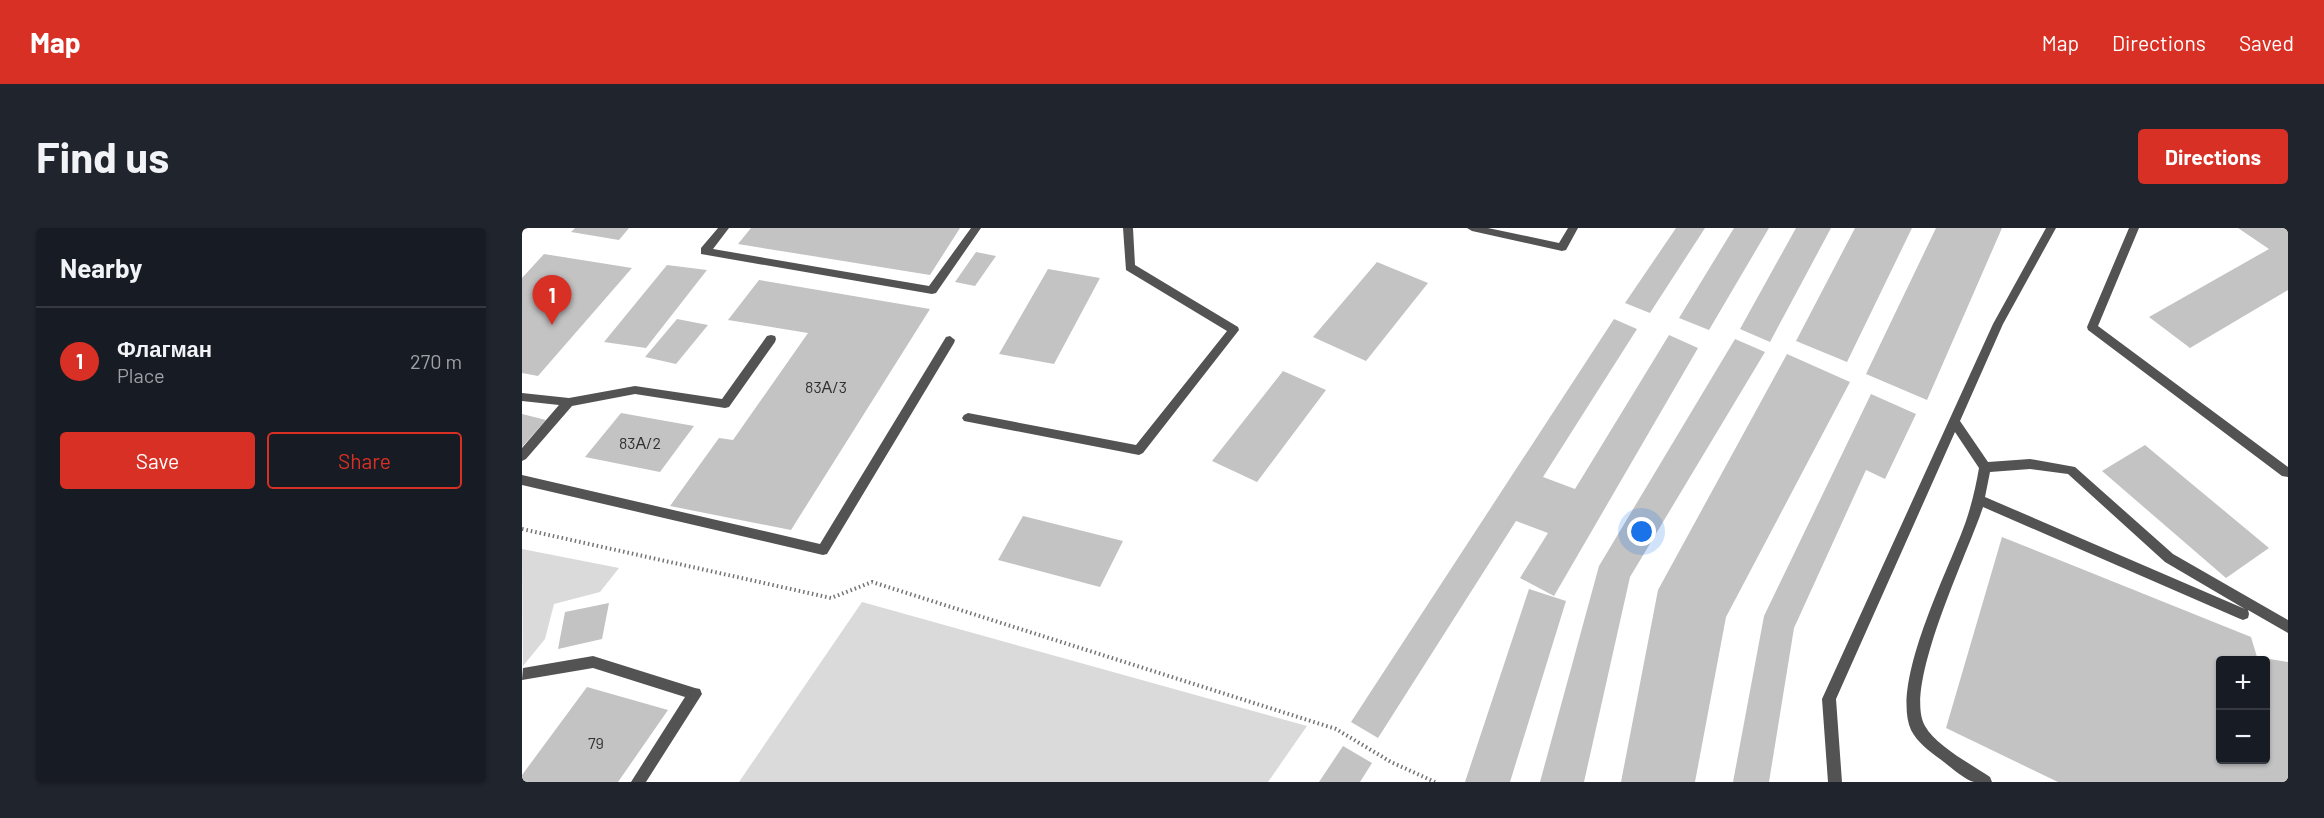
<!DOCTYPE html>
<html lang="en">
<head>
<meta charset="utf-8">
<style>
  body { margin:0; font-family:Barlow,sans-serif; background:#20242c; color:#f1f3f6 }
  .controls { position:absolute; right:18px; bottom:18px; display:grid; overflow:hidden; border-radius:6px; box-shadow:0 2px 4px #0004 }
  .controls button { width:54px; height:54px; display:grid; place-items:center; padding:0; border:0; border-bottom:2px solid #363941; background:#171b24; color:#f1f3f6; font:30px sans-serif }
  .you { position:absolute; left:1120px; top:304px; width:21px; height:21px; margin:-15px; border:4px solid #fff; border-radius:50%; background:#1a73e8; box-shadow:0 0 0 9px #1a73e833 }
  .badge { display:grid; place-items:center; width:39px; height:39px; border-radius:50%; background:#d93025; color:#fff; font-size:20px; font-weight:700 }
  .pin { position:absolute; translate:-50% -50px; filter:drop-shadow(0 2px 3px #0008) }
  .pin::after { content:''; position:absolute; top:32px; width:21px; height:18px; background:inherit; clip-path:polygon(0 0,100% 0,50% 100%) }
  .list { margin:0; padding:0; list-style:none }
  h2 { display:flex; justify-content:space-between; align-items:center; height:78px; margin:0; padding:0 24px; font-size:26px }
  h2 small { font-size:20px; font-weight:400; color:#9ea1a6 }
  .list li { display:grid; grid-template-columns:39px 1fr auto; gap:18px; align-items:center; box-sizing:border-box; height:108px; padding:0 24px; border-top:2px solid #363941 }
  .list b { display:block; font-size:22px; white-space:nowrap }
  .list p { margin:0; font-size:20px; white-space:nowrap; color:#9ea1a6 }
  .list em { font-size:20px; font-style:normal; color:#9ea1a6 }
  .actions { display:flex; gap:12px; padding:18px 24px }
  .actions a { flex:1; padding:14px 0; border:2px solid #d93025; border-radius:6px; text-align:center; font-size:21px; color:#d93025 }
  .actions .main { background:#d93025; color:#fff }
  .map { position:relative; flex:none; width:1766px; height:554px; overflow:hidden; border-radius:6px }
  header { display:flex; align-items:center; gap:36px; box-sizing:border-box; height:84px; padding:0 30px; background:#d93025; color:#fff }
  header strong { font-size:28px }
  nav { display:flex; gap:33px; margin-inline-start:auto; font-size:21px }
  .intro { display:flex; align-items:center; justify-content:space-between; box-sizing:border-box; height:144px; padding:0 36px }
  h1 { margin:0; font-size:42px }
  .button { padding:15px 27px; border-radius:6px; background:#d93025; color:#fff; font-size:21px; font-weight:700 }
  main { display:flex; gap:36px; padding:0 36px }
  aside { flex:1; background:#171b24; border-radius:6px; box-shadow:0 2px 4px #0004 }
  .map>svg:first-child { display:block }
</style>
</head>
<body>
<header>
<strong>Map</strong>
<nav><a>Map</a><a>Directions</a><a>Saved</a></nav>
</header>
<div class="intro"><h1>Find us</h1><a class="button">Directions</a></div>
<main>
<aside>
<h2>Nearby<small></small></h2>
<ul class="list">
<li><span class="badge">1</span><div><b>Флагман</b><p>Place</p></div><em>270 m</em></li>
</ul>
<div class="actions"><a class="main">Save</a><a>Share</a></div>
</aside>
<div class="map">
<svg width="1766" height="554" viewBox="0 0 1766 554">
  <rect width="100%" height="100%" fill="#fff"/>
  <path fill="#dadada" d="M0,321L97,340L78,364L32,376L23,411L1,438Z
    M340,374L785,498L746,554H217Z"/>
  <path fill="#c3c3c3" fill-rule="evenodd" d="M53,0H107L97,12L49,4Z
    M229,0H438L408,47L216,16Z
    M1154,0H1183L1128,85L1103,75Z
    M1212,0H1247L1187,102L1157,90Z
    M1274,0H1309L1248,114L1218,101Z
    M1333,0H1390L1325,134L1274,113Z
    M1414,0H1480L1405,172L1344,146Z
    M1716,0H1766V62L1668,120L1627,89L1747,21Z
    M454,24L474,28L453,58L433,54Z
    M22,26L110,40L16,148L0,145V50Z
    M855,34L906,55L844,133L791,109Z
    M145,37L185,42L124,120L82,114Z
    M526,41L578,50L532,136L477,126Z
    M237,52L408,81L269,302L148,278L197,210L211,212L286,105L206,92Z
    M155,91L186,97L154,136L123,129Z
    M1092,91L1115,101L1021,249L1053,261L1147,107L1176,120L1032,368L998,350L1026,305L994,293L856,510L829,494Z
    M1213,111L1243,124L1108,349L1062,554H1018L1077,338Z
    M1265,126L1328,154L1204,389L1173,554H1099L1136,362Z
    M761,143L804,162L735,254L690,233Z
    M1349,166L1394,186L1363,251L1344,242L1272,400L1247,554H1211L1242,388Z
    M99,185L172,198L138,244L63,229Z
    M0,186L24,192L0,219Z
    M1623,217L1747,320L1704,350L1580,243Z
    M501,288L601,313L578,359L476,332Z
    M1480,309L1729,409L1735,429L1766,434V554H1536L1424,500ZM1698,432L1744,433V532L1698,531Z
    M1007,361L1044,373L988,554H943Z
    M87,375L80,411L36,421L43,384Z
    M65,459L146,482L96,554H0V547Z
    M821,518L850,535L838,554H797Z"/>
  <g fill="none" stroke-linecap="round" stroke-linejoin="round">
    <path stroke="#757575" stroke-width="4" stroke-dasharray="1.5 3" stroke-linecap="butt" d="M0,301L309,370L350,354L814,501L869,534L913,554"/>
    <path fill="#535353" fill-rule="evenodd" d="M196,0H207L191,21L407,58L449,0H459L414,65L410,66L179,26V20Z
      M601,0H611L613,37L716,99L717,102L621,225L617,227L442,193L440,190L442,187L446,185L614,217L705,103L604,42Z
      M945,0H966L1037,15L1046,0H1056L1044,22L1040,23L950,3Z
      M1524,0H1534L1481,96L1438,193L1466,234L1508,231L1553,239L1651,326L1766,392V405L1726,382L1727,386L1726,390L1721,392L1716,390L1461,279C1447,323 1380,459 1403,498C1414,518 1449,536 1468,549L1470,554C1465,554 1457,554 1452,554C1443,552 1426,537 1418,531C1407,523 1395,514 1389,502C1368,454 1427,342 1444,293C1450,275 1454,258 1457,240L1433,204L1314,471L1320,554H1306L1300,471L1471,96ZM1508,241L1546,246L1643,334L1723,381L1463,269L1468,244Z
      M1607,0H1617L1576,98L1766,239V249L1760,248L1566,102L1565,99Z
      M249,107L253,108L254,111L253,114L207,179L203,180L113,166L50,178L4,231L0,233V220L37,177L0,173V165L47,170L113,158L200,171L245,108Z
      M428,108L433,112L432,115L305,326L301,327L0,257V247L298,316L424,109Z
      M71,428L173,460L178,461L180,466L124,554H109L163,469L71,440L0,452L1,440Z"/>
  </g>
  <g text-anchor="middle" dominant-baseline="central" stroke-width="5" stroke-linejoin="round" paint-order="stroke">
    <g font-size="16" fill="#313131">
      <text x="304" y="158">83А/3</text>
      <text x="118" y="214">83А/2</text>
      <text x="74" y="514">79</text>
    </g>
  </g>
</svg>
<div class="controls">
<button>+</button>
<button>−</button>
</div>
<div class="you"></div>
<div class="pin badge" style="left:30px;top:97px">1</div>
</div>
</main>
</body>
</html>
